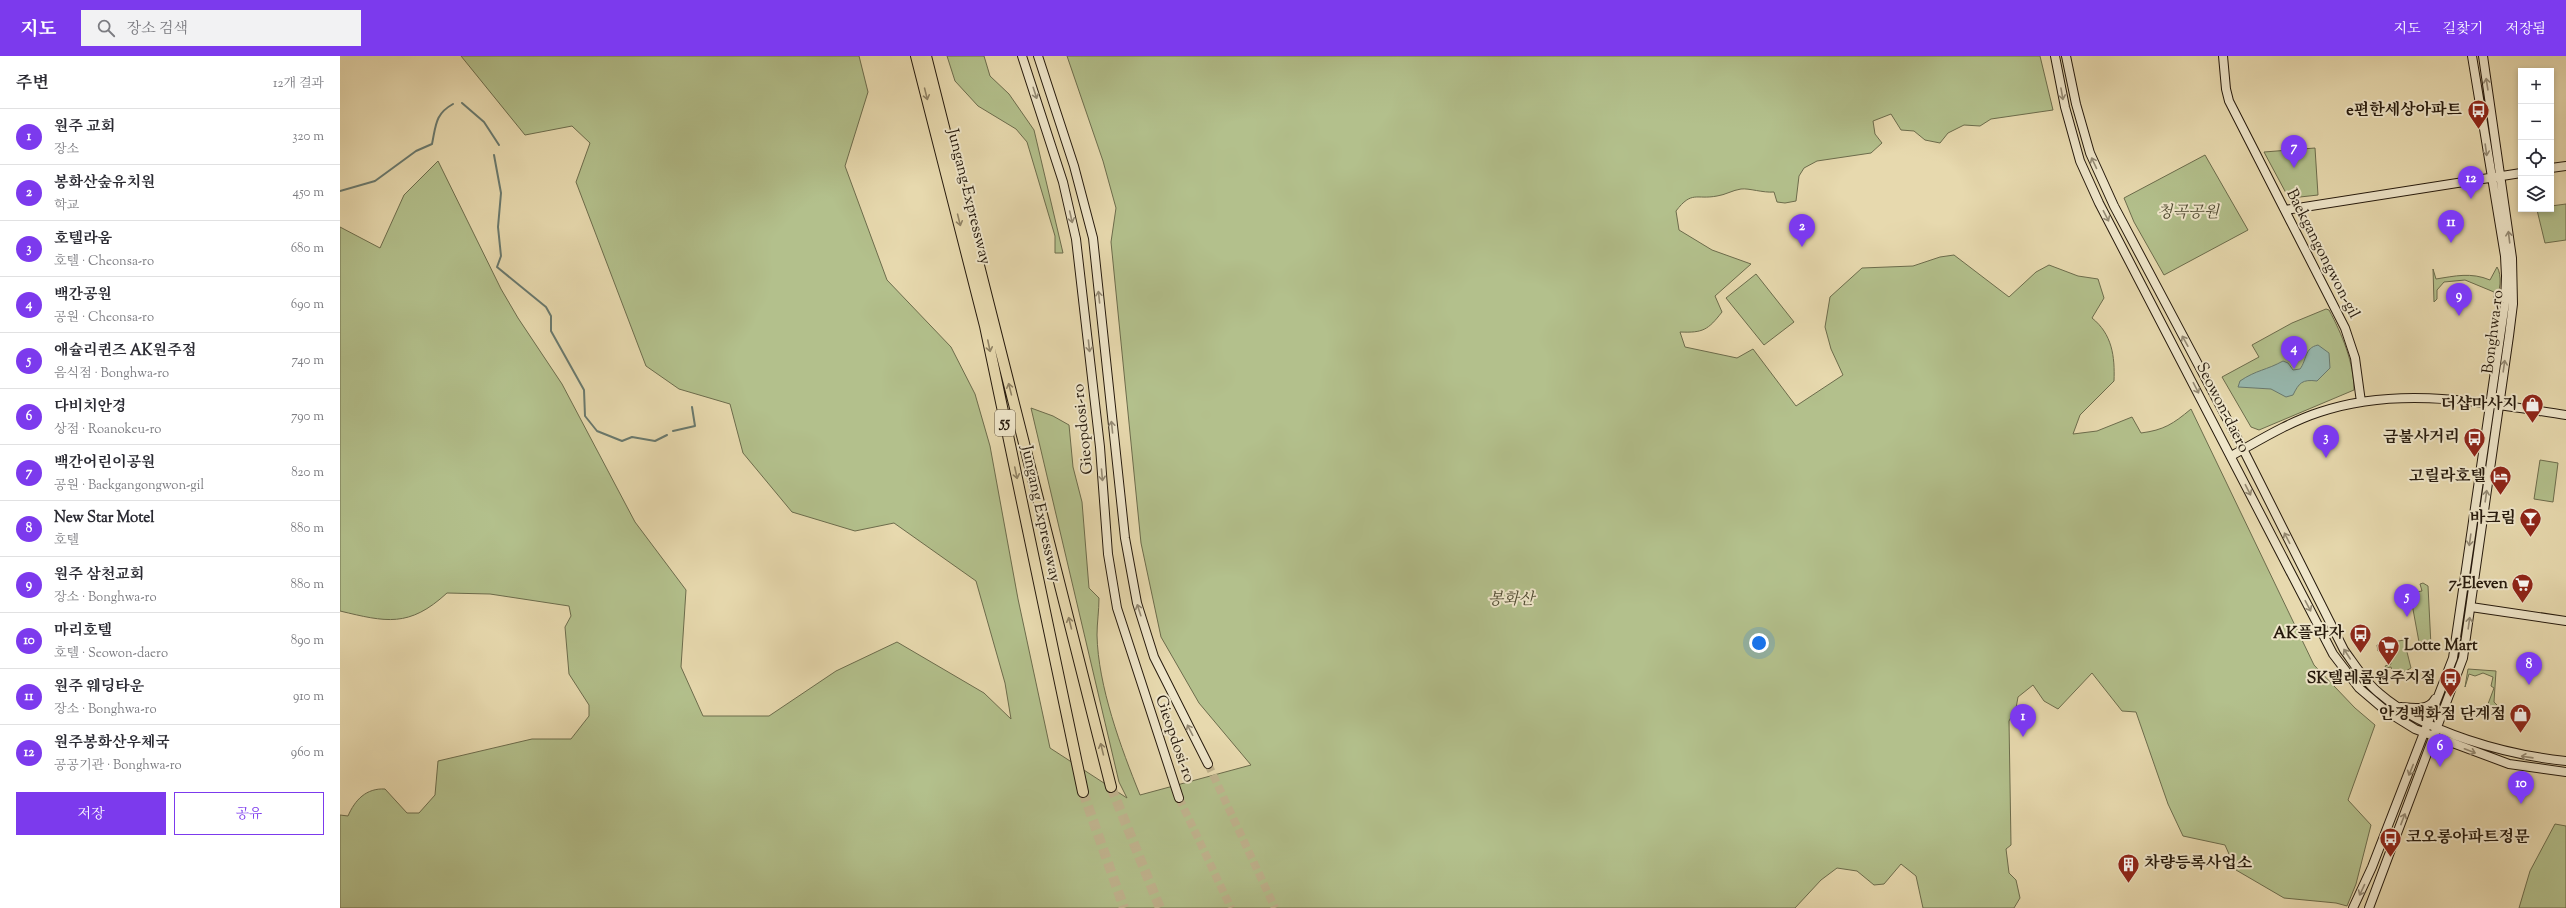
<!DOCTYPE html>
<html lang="ko">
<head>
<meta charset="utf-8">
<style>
  body { margin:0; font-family:"Sorts Mill Goudy","Noto Serif KR",serif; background:#f2f2f3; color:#2b2b33 }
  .controls { position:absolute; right:12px; top:12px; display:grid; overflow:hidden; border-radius:0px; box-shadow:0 2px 6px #0003 }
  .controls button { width:36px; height:36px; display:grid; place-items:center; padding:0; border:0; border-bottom:1px solid #e1e1e2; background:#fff; color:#2b2b33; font:20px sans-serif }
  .you { position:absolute; left:1419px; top:587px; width:14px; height:14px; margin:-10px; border:3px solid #fff; border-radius:50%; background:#1a73e8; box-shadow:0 0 0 6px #1a73e833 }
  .badge { display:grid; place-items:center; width:26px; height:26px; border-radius:50%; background:#7c3aed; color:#fff; font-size:13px; font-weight:700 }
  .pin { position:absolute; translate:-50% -33px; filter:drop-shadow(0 1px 2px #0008) }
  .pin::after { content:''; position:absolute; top:21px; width:14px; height:12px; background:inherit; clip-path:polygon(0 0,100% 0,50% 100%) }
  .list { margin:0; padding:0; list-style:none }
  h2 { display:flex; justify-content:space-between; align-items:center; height:52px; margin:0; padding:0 16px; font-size:17px }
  h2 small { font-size:13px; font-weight:400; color:#7c7c81 }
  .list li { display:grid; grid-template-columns:26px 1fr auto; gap:12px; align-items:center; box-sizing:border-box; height:56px; padding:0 16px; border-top:1px solid #e1e1e2 }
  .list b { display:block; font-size:15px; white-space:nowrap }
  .list p { margin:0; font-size:13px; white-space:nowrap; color:#7c7c81 }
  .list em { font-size:13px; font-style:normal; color:#7c7c81 }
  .actions { display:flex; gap:8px; padding:12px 16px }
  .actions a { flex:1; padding:9px 0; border:1px solid #7c3aed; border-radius:0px; text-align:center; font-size:14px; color:#7c3aed }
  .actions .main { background:#7c3aed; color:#fff }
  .icon { flex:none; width:22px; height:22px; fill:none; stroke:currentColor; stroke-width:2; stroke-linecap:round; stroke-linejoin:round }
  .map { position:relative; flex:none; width:2226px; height:852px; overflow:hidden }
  header { display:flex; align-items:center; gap:24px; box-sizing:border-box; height:56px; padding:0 20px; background:#7c3aed; color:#fff }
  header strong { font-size:19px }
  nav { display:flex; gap:22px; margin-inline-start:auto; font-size:14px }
  .search { width:280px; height:36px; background:#f2f2f3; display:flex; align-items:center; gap:10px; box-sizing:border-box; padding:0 14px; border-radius:0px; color:#7c7c81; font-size:15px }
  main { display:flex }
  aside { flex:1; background:#fff }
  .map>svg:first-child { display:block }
</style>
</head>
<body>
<header>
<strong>지도</strong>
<div class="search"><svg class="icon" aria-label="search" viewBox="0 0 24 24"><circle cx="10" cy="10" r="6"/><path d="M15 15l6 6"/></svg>장소 검색</div>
<nav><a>지도</a><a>길찾기</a><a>저장됨</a></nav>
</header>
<main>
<aside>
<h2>주변<small>12개 결과</small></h2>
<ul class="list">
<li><span class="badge">1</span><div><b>원주 교회</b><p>장소</p></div><em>320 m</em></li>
<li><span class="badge">2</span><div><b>봉화산숲유치원</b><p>학교</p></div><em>450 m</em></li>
<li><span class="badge">3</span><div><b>호텔라움</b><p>호텔 · Cheonsa-ro</p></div><em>680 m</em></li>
<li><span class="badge">4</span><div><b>백간공원</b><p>공원 · Cheonsa-ro</p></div><em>690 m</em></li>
<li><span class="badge">5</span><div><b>애슐리퀸즈 AK원주점</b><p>음식점 · Bonghwa-ro</p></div><em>740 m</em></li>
<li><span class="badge">6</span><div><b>다비치안경</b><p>상점 · Roanokeu-ro</p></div><em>790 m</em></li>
<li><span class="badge">7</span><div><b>백간어린이공원</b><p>공원 · Baekgangongwon-gil</p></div><em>820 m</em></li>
<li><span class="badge">8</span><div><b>New Star Motel</b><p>호텔</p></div><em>880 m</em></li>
<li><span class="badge">9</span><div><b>원주 삼천교회</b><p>장소 · Bonghwa-ro</p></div><em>880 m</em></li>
<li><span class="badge">10</span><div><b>마리호텔</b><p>호텔 · Seowon-daero</p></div><em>890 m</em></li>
<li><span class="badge">11</span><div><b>원주 웨딩타운</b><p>장소 · Bonghwa-ro</p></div><em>910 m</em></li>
<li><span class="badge">12</span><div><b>원주봉화산우체국</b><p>공공기관 · Bonghwa-ro</p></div><em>960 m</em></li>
</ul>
<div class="actions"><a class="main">저장</a><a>공유</a></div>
</aside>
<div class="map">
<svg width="2226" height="852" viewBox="0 0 2226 852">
  <rect width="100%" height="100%" fill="#e7d9ae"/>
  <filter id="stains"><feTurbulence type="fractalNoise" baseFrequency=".005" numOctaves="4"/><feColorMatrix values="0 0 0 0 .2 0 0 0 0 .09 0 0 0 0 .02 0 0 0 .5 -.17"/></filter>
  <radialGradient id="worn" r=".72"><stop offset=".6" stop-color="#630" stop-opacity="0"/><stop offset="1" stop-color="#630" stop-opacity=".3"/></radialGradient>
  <path fill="#b3c08c" stroke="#6c6c4c" d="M121,0H519L528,36L505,110L547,224L611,291L635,338L650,390L678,543L710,692L787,742L779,726L691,352L713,360L729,369L733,411L742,446L749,532L759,542C759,555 757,567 757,579C758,630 781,692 800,739L911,709L859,647L821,581L801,487L771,186L776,152L763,105L727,0H1700L1713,54L1651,63L1640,70L1624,69L1608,77L1600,87L1585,84L1574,75L1561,74L1551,58L1533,65L1535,78L1542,87L1531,97L1477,105L1464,112L1459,120L1456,145L1445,147L1437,146L1434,136C1423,137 1409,132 1401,133C1393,134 1385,139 1377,140C1356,144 1352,134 1336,155L1339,174L1372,194L1411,208L1375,240L1382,256C1368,274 1363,277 1340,276L1345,291L1397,302L1413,293L1456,350L1503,319L1491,293L1485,271L1490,241L1522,212L1573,210L1600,201L1614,199L1669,241L1696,216L1709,209L1738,220L1758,223L1764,242L1752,262C1772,278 1775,300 1774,325L1740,359L1733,378L1757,375L1792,361L1801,377C1824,374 1833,368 1851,353L1974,609L2015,652L2035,669L2008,744L2031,769L2016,828L2007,850L1996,847L1944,842L1896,814L1885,789L1843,780L1828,748L1796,656L1782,655L1752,617L1718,653L1704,645L1693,629L1678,641L1676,652L1669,665L1671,789L1666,793L1669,817L1676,824L1680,842L1674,852H1583L1576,820L1561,808L1544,828L1534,829L1517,815L1497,812L1481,824L1455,852H0V759L8,760C15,744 26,732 45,733L67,757H79L95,739L98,705L192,683H231L249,660V649L229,618L225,571L231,560L229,550L150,538L107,537C69,572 46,566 0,555V171L40,192L64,139L98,105L161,233L178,262L222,328L295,466L346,534L341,611L363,660H429L496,615L557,586L644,637L671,663L665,627L636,525L554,467L515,475L452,456L403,397L390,348L339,333L306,310L236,126L250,87L232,70L185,79Z
    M607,0H644L650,20L669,38L694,74L723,197H715V180L687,86L676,73L638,50L615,25Z
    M1975,92L1978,139L1951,142L1946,137L1924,96Z
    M1865,99L1908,174L1824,219L1794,166L1784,142Z
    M2226,148V184L2205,187L2197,154L2211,153V150Z
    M2157,211C2162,218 2161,238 2154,244V236L2125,224L2104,226L2097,234V243L2094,246L2093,213L2096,223C2115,220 2131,216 2150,224Z
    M1416,218L1454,266L1424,289L1386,242Z
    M1986,253L1989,254C2002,278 2014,307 2014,334L1919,374L1911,371L1882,321L1919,301L1912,289L1952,267Z
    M2200,404L2218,407L2213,446L2194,443Z
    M2083,527L2088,530L2091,590L2087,585L2079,586L2070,537L2082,535L2080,528Z
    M2064,584L2071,612L2064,616L2053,618L2051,611L2046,612L2045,610L2051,608L2048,594L2038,595L2037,589Z
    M2128,613L2156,615L2154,646L2164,656L2148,648L2154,632L2151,630L2153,621L2143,617L2135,620L2129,618L2125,631Z
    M2215,768L2226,770V852H2179L2190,815Z"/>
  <path fill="#97b9b0" stroke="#69796e" d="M1978,289L1989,297L1990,312L1977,325C1962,323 1959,327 1953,339L1946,341L1931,333L1898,331L1900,325C1916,314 1927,314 1943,305L1948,307L1953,314L1960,313C1967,304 1964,292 1978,289Z"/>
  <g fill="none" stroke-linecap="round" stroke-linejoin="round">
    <path stroke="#69796e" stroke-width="2" d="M122,47L144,66L159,89
      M154,99L161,137L158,171L161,200L157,211L206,251L211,260V275L244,334L245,360L257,375L282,385L292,381L315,385L327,379
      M0,135L35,125L76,95L92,88C96,69 95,58 113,48
      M333,375L355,370L352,351"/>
    <path stroke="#c0b38e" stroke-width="8" stroke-dasharray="8 4" stroke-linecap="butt" d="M868,708L935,852
      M839,742L891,852"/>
    <path stroke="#c0b38e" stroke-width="10" stroke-dasharray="10 5" stroke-linecap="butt" d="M771,731L820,852
      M743,736L784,852"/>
    <defs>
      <path id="secondary" d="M682,0L723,126L736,183L760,391L768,498L777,552L839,742
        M698,0L734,110L753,182L785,482L797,547L814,601L868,708
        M1715,0L1725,51L1740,105L1759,147L1993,598L2019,632L2046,655L2075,673L2169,708L2226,716
        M1726,0L1736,48L1750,97L1774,150L1903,393L2004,594C2015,609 2025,626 2039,637C2085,677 2167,699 2226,705
        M1883,0L1886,33L1889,45L2005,272L2015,302L2021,346
        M2211,112L2226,110
        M1945,154L2181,117
        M1891,400C1920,384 1949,366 1980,356C2060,329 2145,347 2226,359
        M2131,551L2226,565
        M2061,651C2072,652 2089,655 2095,643
        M2013,852L2032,811L2113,602L2165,247L2166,220L2165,200L2132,0
        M2029,852L2123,602L2169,280L2173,248L2172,202L2143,0"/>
      <path id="highway" d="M576,0L645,270L743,736
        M586,0L771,731"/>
    </defs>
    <use href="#secondary" stroke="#25190c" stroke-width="10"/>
    <use href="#highway" stroke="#25190c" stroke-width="12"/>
    <use href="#secondary" stroke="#efe6ca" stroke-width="8"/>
    <use href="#highway" stroke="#e7d9ae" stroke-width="10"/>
  </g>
  <defs><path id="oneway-shaft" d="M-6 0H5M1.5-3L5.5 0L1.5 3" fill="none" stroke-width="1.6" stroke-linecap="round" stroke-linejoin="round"/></defs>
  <g stroke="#948a74">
    <use href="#oneway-shaft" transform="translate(2147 28) rotate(-99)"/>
    <use href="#oneway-shaft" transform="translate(695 37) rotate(72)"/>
    <use href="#oneway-shaft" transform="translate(1722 38) rotate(80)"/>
    <use href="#oneway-shaft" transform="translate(2146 94) rotate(82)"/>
    <use href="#oneway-shaft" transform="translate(1754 107) rotate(-115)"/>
    <use href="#oneway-shaft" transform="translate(1766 160) rotate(63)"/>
    <use href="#oneway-shaft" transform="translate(731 161) rotate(77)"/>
    <use href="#oneway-shaft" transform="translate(2169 181) rotate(-97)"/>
    <use href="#oneway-shaft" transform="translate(759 241) rotate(-96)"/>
    <use href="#oneway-shaft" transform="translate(1845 285) rotate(-119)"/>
    <use href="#oneway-shaft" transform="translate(749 290) rotate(84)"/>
    <use href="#oneway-shaft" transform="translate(2164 310) rotate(-82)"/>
    <use href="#oneway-shaft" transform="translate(1856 332) rotate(63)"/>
    <use href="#oneway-shaft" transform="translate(772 371) rotate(-96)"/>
    <use href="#oneway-shaft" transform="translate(762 419) rotate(85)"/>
    <use href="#oneway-shaft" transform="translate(1908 434) rotate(63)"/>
    <use href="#oneway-shaft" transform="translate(2146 440) rotate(-82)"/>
    <use href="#oneway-shaft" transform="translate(1947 482) rotate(-117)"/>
    <use href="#oneway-shaft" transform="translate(2130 484) rotate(98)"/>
    <use href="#oneway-shaft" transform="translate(1968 550) rotate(62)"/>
    <use href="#oneway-shaft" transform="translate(799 554) rotate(-108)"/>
    <use href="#oneway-shaft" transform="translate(2129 567) rotate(-82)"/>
    <use href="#oneway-shaft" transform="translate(2007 598) rotate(-123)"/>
    <use href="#oneway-shaft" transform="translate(850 674) rotate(-117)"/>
    <use href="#oneway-shaft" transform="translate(2130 695) rotate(21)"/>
    <use href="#oneway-shaft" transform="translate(2187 701) rotate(-172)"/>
    <use href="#oneway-shaft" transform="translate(2071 714) rotate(112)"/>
    <use href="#oneway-shaft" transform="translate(2063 763) rotate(-69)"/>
    <use href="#oneway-shaft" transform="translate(2022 834) rotate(115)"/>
  </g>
  <g stroke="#908365">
    <use href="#oneway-shaft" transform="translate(586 38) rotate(76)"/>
    <use href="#oneway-shaft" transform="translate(619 164) rotate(76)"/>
    <use href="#oneway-shaft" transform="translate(649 290) rotate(78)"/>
    <use href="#oneway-shaft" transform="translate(670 333) rotate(-104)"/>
    <use href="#oneway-shaft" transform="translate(676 417) rotate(78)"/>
    <use href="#oneway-shaft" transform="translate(730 567) rotate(-104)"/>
    <use href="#oneway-shaft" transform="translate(762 693) rotate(-104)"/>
  </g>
  <defs>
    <symbol id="bus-pin" viewBox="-11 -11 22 30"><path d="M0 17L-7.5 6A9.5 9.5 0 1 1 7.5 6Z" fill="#8f2418" stroke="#efe6ca"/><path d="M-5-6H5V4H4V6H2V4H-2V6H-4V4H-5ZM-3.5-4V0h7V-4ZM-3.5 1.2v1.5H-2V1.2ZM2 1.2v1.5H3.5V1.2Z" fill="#fff"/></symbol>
    <symbol id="shop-pin" viewBox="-11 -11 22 30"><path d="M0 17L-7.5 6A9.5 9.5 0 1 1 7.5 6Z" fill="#8f2418" stroke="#efe6ca"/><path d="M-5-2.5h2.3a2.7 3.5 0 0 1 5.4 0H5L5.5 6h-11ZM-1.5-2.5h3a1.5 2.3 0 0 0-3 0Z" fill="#fff"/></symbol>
    <symbol id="hotel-pin" viewBox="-11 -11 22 30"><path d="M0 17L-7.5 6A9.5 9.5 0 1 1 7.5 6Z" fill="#8f2418" stroke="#efe6ca"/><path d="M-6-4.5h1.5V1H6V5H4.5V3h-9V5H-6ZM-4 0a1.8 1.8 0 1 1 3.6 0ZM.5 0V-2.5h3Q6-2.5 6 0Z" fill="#fff"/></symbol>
    <symbol id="bar-pin" viewBox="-11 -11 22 30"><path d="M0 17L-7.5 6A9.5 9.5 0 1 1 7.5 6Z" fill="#8f2418" stroke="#efe6ca"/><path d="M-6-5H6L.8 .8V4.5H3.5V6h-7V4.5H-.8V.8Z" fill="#fff"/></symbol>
    <symbol id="supermarket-pin" viewBox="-11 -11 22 30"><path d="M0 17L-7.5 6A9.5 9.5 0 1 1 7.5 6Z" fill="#8f2418" stroke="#efe6ca"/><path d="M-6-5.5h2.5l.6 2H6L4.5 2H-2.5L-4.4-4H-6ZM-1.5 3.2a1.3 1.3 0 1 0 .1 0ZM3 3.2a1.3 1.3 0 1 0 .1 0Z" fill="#fff"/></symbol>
    <symbol id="building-pin" viewBox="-11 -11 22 30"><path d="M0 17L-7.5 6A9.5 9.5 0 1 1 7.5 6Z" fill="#8f2418" stroke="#efe6ca"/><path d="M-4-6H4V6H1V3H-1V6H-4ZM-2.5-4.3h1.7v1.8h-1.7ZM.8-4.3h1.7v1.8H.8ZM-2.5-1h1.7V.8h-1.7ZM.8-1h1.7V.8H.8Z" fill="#fff"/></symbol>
  </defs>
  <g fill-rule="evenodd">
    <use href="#bus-pin" x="2126" y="42" width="25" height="34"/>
    <use href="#shop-pin" x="2180" y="336" width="25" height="34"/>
    <use href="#bus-pin" x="2122" y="370" width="25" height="34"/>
    <use href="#hotel-pin" x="2148" y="408" width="25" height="34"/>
    <use href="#bar-pin" x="2178" y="450" width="25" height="34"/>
    <use href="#supermarket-pin" x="2170" y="516" width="25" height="34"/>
    <use href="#bus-pin" x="2008" y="566" width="25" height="34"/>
    <use href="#supermarket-pin" x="2036" y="578" width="25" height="34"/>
    <use href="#bus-pin" x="2098" y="610" width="25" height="34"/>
    <use href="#shop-pin" x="2168" y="646" width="25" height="34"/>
    <use href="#bus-pin" x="2038" y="770" width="25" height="34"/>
    <use href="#building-pin" x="1776" y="796" width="25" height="34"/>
  </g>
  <g text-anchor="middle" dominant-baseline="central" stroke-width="4" stroke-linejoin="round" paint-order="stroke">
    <rect fill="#efe6ca" stroke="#625645" stroke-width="1" x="655" y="354" width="20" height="26" rx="3"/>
    <g font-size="15" font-weight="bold" fill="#25190c">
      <text x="665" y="367">55</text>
    </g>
    <g font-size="16" font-weight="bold" fill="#25190c" stroke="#efe6ca" text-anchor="end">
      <text x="2122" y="55">e편한세상아파트</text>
      <text x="2178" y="349">더샵마사지</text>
      <text x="2120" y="382">금불사거리</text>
      <text x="2146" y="421">고릴라호텔</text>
      <text x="2176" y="463">바크림</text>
      <text x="2168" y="528">7-Eleven</text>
      <text x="2004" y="578">AK플라자</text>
      <text x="2064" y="590" text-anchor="start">Lotte Mart</text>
      <text x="2096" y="623">SK텔레콤원주지점</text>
      <text x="2166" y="659">안경백화점 단계점</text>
      <text x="2066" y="782" text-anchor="start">코오롱아파트정문</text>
      <text x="1804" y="808" text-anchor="start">차량등록사업소</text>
    </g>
    <g font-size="16" fill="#25190c" stroke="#efe6ca">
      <text transform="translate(628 141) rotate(76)">Jungang Expressway</text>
      <text transform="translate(1982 198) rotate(63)">Baekgangongwon-gil</text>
      <text transform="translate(2154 276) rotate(-83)">Bonghwa-ro</text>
      <text transform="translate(1882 352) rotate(63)">Seowon-daero</text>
      <text transform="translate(744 373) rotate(-96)">Gieopdosi-ro</text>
      <text transform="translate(700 458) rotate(78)">Jungang Expressway</text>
      <text transform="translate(834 683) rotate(71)">Gieopdosi-ro</text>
    </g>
    <g font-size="16" font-style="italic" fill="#504b32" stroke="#efe6ca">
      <text x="1848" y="157">청곡공원</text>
      <text x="1171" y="544">봉화산</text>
    </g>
  </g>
  <rect width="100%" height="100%" filter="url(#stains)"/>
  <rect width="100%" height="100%" fill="url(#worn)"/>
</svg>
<div class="controls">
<button>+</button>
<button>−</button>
<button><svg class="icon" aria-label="locate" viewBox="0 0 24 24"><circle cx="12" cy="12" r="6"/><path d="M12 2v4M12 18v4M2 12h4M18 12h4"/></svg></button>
<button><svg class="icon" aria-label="layers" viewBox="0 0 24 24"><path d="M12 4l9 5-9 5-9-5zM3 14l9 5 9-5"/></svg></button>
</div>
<div class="you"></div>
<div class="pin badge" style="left:1683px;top:681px">1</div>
<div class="pin badge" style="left:1462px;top:191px">2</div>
<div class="pin badge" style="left:1986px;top:402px">3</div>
<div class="pin badge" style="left:1954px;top:313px">4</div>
<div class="pin badge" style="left:2067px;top:561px">5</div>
<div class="pin badge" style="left:2100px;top:711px">6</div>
<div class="pin badge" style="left:1954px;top:112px">7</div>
<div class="pin badge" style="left:2189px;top:629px">8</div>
<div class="pin badge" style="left:2119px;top:260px">9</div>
<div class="pin badge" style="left:2181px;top:748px">10</div>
<div class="pin badge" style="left:2111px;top:187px">11</div>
<div class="pin badge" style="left:2131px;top:143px">12</div>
</div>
</main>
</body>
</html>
